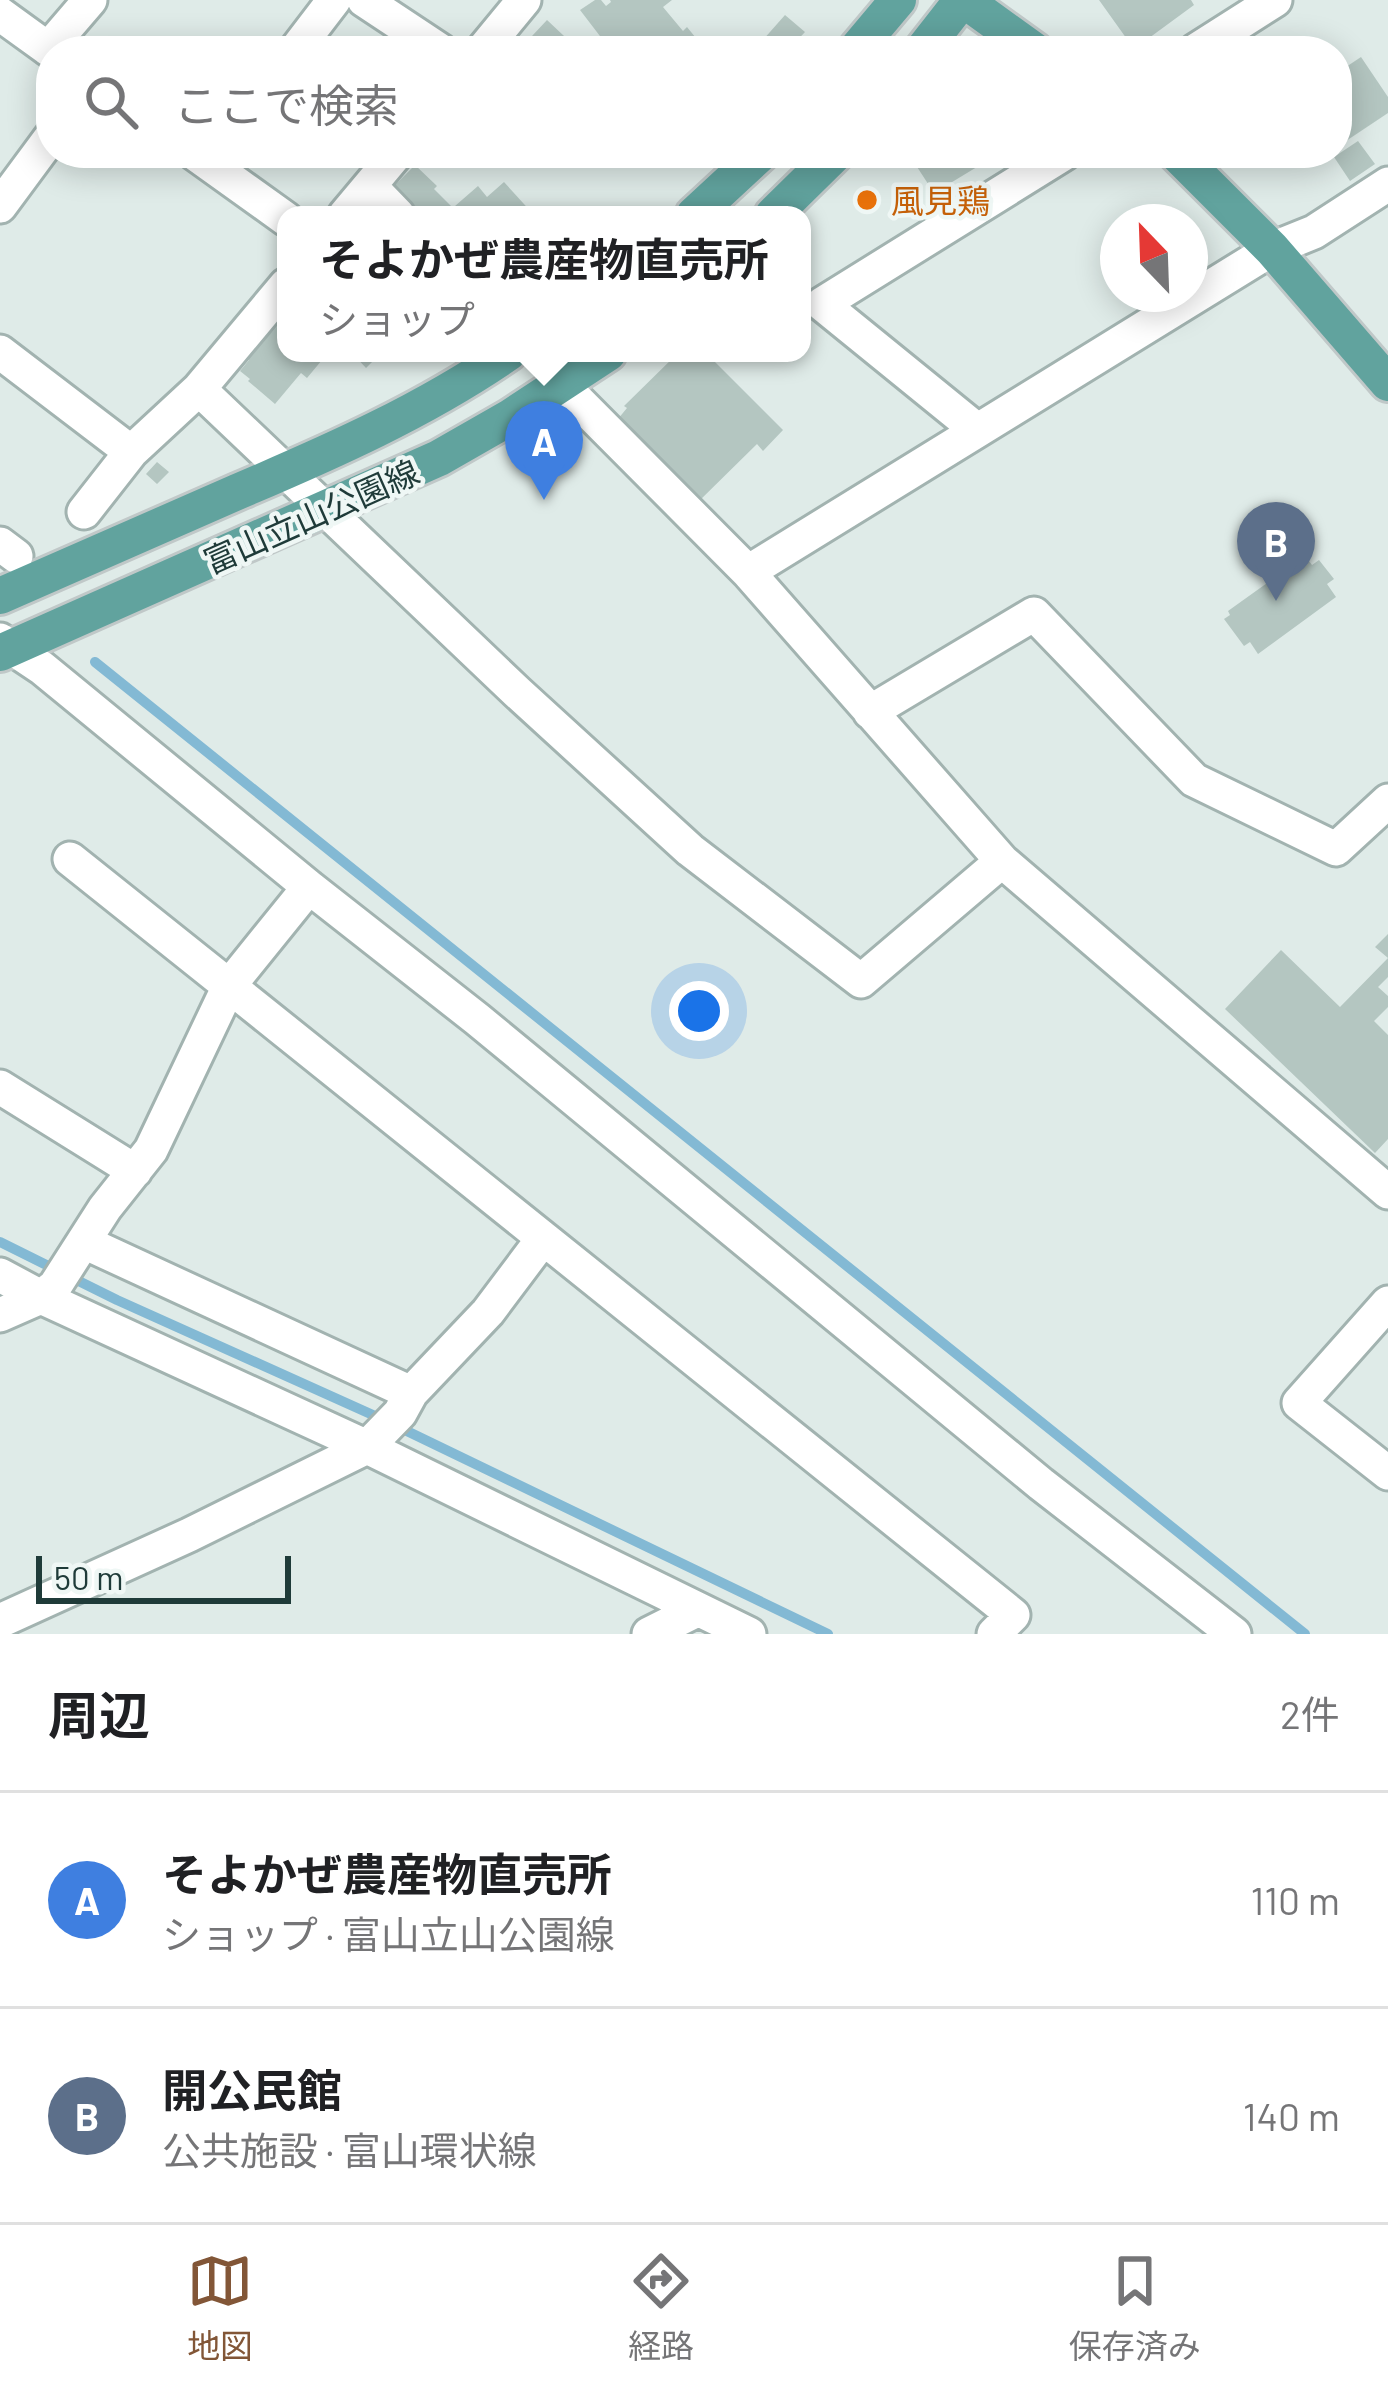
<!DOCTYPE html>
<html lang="ja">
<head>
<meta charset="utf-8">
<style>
  body { margin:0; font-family:Barlow,"Noto Sans JP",sans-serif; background:#f2f2f2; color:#202124 }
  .compass { position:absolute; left:1100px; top:204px; width:108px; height:108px; border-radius:50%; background:#fff; box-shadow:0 6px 30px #0003; rotate:337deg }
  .scale { position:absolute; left:36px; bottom:30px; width:255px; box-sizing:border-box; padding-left:12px; border:6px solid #1f3b39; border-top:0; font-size:33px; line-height:42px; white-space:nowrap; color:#1f3b39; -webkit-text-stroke:9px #eff7f5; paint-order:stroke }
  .you { position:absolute; left:699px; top:1011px; width:42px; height:42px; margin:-30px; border:9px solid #fff; border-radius:50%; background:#1a73e8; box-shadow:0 0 0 18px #1a73e833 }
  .badge { display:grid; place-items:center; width:78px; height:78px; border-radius:50%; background:#825637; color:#fff; font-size:39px; font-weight:700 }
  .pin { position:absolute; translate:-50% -99px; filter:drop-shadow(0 3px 6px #0008) }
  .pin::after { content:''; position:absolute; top:63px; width:42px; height:36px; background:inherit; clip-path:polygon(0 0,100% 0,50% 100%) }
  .popup { position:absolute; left:277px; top:206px; width:534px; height:156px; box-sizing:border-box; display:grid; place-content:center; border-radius:24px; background:#fff; filter:drop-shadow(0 3px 9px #0005); font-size:39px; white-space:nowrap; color:#757577 }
  .popup b { font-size:45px; color:#202124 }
  .popup::after { content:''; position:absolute; left:50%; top:100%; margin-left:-24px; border:24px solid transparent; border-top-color:#fff }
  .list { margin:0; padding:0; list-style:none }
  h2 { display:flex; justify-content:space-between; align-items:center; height:156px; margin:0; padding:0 48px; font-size:51px }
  h2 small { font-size:39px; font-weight:400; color:#757577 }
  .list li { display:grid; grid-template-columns:78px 1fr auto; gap:36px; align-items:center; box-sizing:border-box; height:216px; padding:0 48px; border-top:3px solid #e0e0e0 }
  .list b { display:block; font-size:45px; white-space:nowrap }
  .list p { margin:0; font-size:39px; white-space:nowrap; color:#757577 }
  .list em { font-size:39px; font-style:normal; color:#757577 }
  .icon { flex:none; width:66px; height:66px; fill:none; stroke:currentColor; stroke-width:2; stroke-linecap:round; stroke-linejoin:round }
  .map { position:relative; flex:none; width:1388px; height:1634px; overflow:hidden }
  .search { position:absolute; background:#fff; box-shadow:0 6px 30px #0003; left:36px; right:36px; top:36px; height:132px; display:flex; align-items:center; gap:30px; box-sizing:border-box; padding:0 42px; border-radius:48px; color:#757577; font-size:45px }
  .sheet { height:588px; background:#fff }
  nav { display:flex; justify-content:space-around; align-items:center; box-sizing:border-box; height:168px; border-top:3px solid #e0e0e0; background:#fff; font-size:33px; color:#757577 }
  nav a { display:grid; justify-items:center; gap:6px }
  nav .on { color:#825637 }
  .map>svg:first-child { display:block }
</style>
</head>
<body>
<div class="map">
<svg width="1388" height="1634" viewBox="0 0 1388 1634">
  <rect width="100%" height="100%" fill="#dfebe8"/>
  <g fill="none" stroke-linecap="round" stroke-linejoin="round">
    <path stroke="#83b9d4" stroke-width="10" d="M95,662L1305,1634
      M0,1242L117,1300L384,1420L828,1634"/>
  </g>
  <path fill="#b4c6c1" d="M595,0H601L606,6L611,2L610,0H672L663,7L683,31L687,27L704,48L699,51H588L603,40L580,10Z
    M1099,0H1191L1194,5L1134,49Z
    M785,15L805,32L787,51H753Z
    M547,20L580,51H518Z
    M1361,57L1388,97V113L1337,147V73Z
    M1358,141L1375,164L1350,181L1334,157Z
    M908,153H1000L934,193Z
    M415,165L437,186L434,189L451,206L443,215H417L412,211L416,207L394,186Z
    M504,182L534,215H462L455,206L478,186L487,197Z
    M286,317V353H314L322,360L307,378L301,373L275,404L248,381L250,379L240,371L249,360L247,358Z
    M352,353H381L366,368Z
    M678,353H706L783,430L763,451L757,444L695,505L613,425L627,408L624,406Z
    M157,462L169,472L157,484L146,474Z
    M1305,556L1312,565L1319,560L1334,579L1327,584L1336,597L1258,654L1250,642L1244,646L1224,619L1230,615L1228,611Z
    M1388,934V977L1378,987L1388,996V1007L1374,1021L1388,1035V1139L1375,1153L1225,1009L1281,950L1340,1007L1388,958L1375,947Z"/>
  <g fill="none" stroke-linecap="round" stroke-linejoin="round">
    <defs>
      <path id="minor" d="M364,0L441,51
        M0,14L51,51
        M48,49L90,0
        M295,51L334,0
        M482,51L524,0
        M1195,51L1275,0
        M194,153L286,219
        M370,186L398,215
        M0,206L51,137
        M345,215L397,153
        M286,285L199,389L517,692L690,850L861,981L1002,861
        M0,352L131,452L199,389
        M562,385L748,572L1002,861L1388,1192
        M977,430L822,304L1065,153
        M84,512L131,452
        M0,544L16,556
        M748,572L1272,249L1314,232L1388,184
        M0,640L42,668L309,887L477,1019L1041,1484L1234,1634
        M870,712L1034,614L1194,780L1336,849L1388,801
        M70,859L229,986L309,887
        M0,1087L135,1171
        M84,1242L411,1393
        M0,1275L41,1297L367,1447L749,1634
        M1388,1303L1299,1403L1388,1473
        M0,1315L41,1297L55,1286L105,1208L151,1150L229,986L1013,1615L994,1634
        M0,1621L189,1535L367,1447L400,1413L411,1393L488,1312L542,1240
        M649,1634L697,1610"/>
      <path id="primary" d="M964,0L1035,51
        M855,51L898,0
        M922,51L962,0
        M1176,153L1272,249L1388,383
        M694,215L761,153
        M773,215L836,153
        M0,596C79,561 158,527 237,492C331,452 424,411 508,353
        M0,653L439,458L509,418L608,353"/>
    </defs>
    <use href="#minor" stroke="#a2b3b0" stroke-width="39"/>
    <use href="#primary" stroke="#c0c8c8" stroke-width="42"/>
    <use href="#minor" stroke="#fff" stroke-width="33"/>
    <use href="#primary" stroke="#61a39e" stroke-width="36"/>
  </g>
  <circle fill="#e8710a" stroke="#eff7f5" stroke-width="4.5" cx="867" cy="200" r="12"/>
  <g text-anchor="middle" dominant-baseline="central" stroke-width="9" stroke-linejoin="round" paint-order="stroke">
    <g font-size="33" fill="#c56008" stroke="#eff7f5" text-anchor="start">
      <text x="891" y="200">風見鶏</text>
    </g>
    <g font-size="33" fill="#1f3b39" stroke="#eff7f5">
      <text transform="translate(311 516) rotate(-24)">富山立山公園線</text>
    </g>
  </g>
</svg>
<svg class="compass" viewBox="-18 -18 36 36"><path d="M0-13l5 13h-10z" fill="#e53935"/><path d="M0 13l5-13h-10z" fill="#757577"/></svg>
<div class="scale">50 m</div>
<div class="you"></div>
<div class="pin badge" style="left:544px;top:500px;background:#3f7fe0">A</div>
<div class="popup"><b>そよかぜ農産物直売所</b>ショップ</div>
<div class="pin badge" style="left:1276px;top:601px;background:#5c6f8a">B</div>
<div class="search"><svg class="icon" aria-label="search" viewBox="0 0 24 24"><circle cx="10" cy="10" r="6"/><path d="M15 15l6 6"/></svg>ここで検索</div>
</div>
<section class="sheet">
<h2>周辺<small>2件</small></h2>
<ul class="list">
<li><span class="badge" style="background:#3f7fe0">A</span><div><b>そよかぜ農産物直売所</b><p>ショップ · 富山立山公園線</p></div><em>110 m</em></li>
<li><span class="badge" style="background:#5c6f8a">B</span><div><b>開公民館</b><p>公共施設 · 富山環状線</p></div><em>140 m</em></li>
</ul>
</section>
<nav>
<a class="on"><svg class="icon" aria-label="map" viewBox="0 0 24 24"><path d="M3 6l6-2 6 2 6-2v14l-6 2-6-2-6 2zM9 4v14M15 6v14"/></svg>地図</a>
<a><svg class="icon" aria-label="directions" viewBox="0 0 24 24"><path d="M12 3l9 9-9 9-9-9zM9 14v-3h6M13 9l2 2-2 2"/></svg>経路</a>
<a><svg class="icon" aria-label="saved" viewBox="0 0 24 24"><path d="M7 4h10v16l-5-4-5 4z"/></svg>保存済み</a>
</nav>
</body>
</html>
